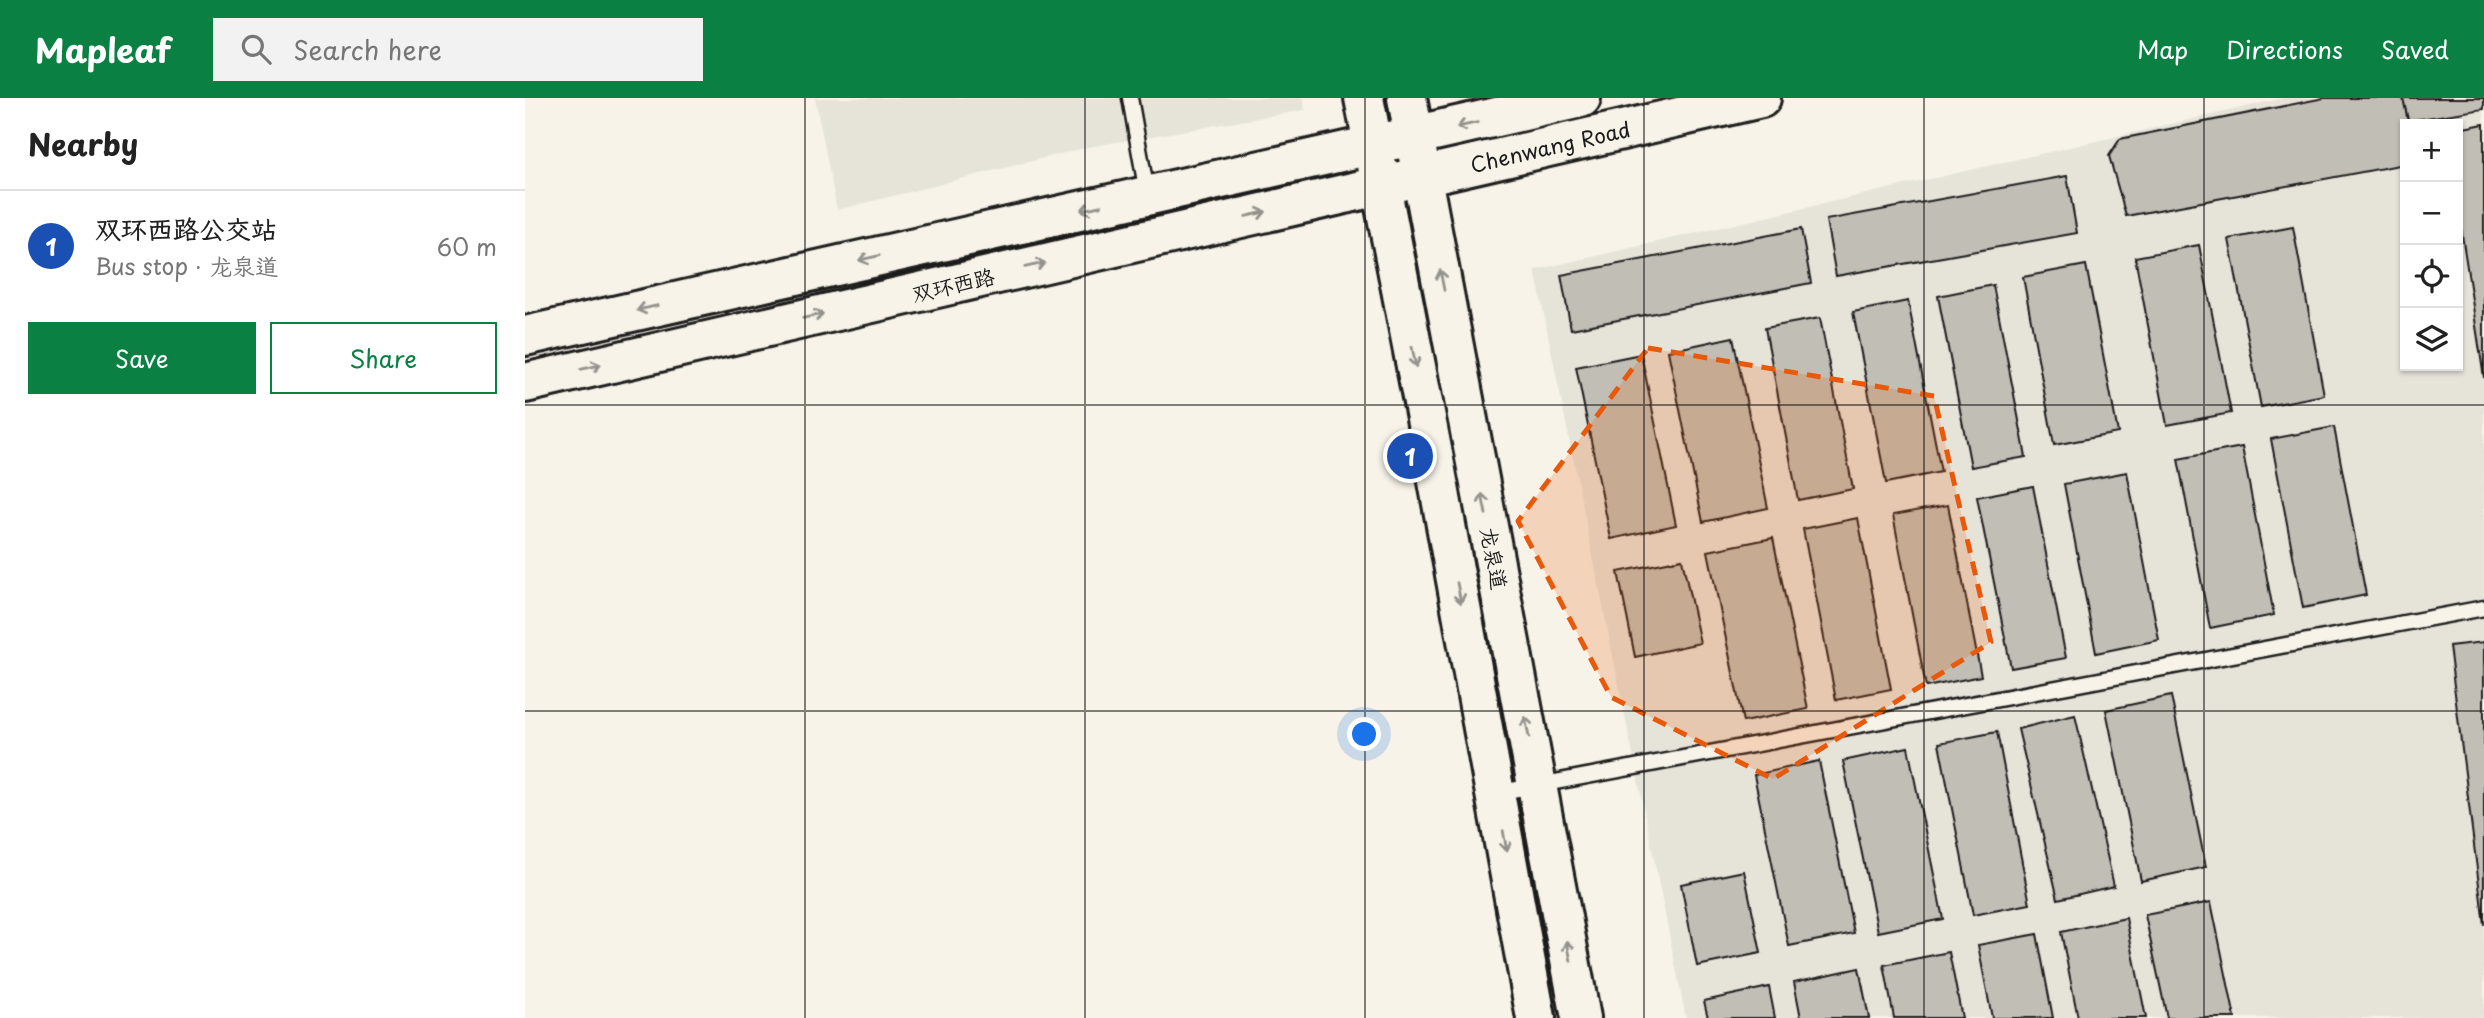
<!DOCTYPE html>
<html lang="en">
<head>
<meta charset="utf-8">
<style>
  body { margin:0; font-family:"Playpen Sans","LXGW WenKai TC",sans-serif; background:#f2f2f2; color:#222 }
  .controls { position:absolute; right:21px; top:21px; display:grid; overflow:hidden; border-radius:0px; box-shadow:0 2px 5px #0004 }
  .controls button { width:63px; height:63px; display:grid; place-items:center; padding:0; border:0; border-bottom:2px solid #e0e0e0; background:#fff; color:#222; font:35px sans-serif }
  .you { position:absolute; left:840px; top:637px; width:24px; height:24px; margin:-18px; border:5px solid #fff; border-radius:50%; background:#1a73e8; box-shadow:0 0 0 10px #1a73e833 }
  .badge { display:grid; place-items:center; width:46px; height:46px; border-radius:50%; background:#0b8043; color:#fff; font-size:23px; font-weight:700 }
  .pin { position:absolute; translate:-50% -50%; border:4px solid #fff; box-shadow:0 2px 7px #0006 }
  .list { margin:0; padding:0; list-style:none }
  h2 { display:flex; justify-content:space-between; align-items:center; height:91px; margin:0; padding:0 28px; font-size:30px }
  h2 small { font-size:23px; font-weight:400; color:#767676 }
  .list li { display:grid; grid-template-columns:46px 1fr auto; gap:21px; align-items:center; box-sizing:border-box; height:112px; padding:0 28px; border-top:2px solid #e0e0e0 }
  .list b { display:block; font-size:26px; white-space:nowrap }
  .list p { margin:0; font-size:23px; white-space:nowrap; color:#767676 }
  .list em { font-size:23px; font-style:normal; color:#767676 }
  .actions { display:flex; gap:14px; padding:21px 28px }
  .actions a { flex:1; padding:16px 0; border:2px solid #0b8043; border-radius:0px; text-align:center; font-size:24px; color:#0b8043 }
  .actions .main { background:#0b8043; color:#fff }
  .icon { flex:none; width:38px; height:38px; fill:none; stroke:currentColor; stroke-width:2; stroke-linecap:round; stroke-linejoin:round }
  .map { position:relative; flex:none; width:1959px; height:920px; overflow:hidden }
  header { display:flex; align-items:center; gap:42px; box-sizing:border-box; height:98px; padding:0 35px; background:#0b8043; color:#fff }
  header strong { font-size:33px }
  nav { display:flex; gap:38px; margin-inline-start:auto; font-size:24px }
  .search { width:490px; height:63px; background:#f2f2f2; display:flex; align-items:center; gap:18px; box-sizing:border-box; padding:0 24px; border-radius:0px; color:#767676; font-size:26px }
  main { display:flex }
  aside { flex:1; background:#fff }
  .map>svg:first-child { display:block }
</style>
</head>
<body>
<header>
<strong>Mapleaf</strong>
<div class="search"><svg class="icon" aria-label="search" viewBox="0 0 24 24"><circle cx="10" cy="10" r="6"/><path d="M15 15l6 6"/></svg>Search here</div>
<nav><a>Map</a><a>Directions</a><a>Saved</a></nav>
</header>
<main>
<aside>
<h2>Nearby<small></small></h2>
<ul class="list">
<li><span class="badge" style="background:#1a4fb4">1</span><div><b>双环西路公交站</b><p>Bus stop · 龙泉道</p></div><em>60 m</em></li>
</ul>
<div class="actions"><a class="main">Save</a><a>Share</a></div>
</aside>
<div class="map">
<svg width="1959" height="920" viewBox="0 0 1959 920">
  <rect width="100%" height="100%" fill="#f7f3e8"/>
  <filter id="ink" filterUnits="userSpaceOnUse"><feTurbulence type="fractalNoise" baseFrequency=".0143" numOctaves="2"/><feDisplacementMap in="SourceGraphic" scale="14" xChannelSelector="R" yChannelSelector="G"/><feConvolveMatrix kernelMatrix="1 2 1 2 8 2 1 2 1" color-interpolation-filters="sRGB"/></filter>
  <g filter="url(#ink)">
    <path fill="#e6e3d9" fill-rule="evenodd" d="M290,0H778L780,12L563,49L312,112Z
      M1759,0H1959V920H1161L1010,172ZM1880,26H1933V268H1880Z"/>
    <path fill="#c0beb5" stroke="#1c1c1c" stroke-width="2" d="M1799,0H1878L1884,26H1880V66L1601,118L1584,58L1595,41Z
      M1878,0H1959V11L1883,23Z
      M1959,26V280L1933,111V31Z
      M1542,78L1552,135L1311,178L1301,122Z
      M1768,129L1799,297L1736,309L1704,141Z
      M1276,131L1286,185L1046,231L1036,177Z
      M1674,147L1706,315L1642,327L1610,159Z
      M1561,167L1593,335L1529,347L1498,179Z
      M1468,187L1501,359L1446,369L1413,198Z
      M1383,203L1416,374L1361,385L1328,214Z
      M1295,220L1328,391L1273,402L1240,230Z
      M1208,239L1243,410L1178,424L1143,253Z
      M1116,256L1151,427L1086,441L1051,269Z
      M1809,329L1841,497L1778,510L1746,341Z
      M1717,349L1749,517L1685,530L1653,361Z
      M1602,374L1634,542L1571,555L1539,386Z
      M1508,388L1541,560L1486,570L1452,399Z
      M1423,407L1456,578L1401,589L1368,417Z
      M1333,420L1366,591L1311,602L1278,431Z
      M1248,440L1283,611L1218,624L1183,453Z
      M1157,461L1175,545L1110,559L1093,474Z
      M1959,544V827L1924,548Z
      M1646,598L1681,769L1616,783L1581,612Z
      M1550,617L1589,788L1533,801L1493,631Z
      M1472,634L1505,806L1448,817L1414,645Z
      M1383,649L1418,821L1353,834L1318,663Z
      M1294,663L1329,835L1264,848L1229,677Z
      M1219,773L1236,855L1172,868L1156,786Z
      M1686,804L1710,920H1642L1620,817Z
      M1601,820L1621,920H1553L1536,834Z
      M1512,836L1528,920H1467L1453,847Z
      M1424,854L1437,920H1369L1359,867Z
      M1334,870L1344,920H1276L1269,884Z
      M1244,889L1250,920H1183L1179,903Z"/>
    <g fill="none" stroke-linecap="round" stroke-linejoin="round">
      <defs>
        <path id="lane" d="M605,0L622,95
          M971,695L1959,510"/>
        <path id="secondary" d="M839,0L908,356L1011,920
          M882,0L1056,920
          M0,238L1056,0
          M0,285L1236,0"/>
      </defs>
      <use href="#lane" stroke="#1c1c1c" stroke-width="19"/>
      <use href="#secondary" stroke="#1c1c1c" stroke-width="44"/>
      <use href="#lane" stroke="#f7f3e8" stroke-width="14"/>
      <use href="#secondary" stroke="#f7f3e8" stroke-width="38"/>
    </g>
    <defs><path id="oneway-shaft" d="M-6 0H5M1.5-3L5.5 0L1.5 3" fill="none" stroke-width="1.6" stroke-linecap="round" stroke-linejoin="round" transform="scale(1.75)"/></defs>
    <g stroke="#94928c">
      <use href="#oneway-shaft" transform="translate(942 27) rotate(167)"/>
      <use href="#oneway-shaft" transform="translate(566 110) rotate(167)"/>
      <use href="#oneway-shaft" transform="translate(731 116) rotate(-13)"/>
      <use href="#oneway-shaft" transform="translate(344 160) rotate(167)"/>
      <use href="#oneway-shaft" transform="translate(510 167) rotate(-13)"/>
      <use href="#oneway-shaft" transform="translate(917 182) rotate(-101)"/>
      <use href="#oneway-shaft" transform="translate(122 210) rotate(167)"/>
      <use href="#oneway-shaft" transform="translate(288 218) rotate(-13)"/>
      <use href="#oneway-shaft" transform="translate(889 259) rotate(79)"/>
      <use href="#oneway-shaft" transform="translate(66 269) rotate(-13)"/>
      <use href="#oneway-shaft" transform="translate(959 406) rotate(-101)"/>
      <use href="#oneway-shaft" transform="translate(934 495) rotate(79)"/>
      <use href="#oneway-shaft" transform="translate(1002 629) rotate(-101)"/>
      <use href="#oneway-shaft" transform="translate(980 743) rotate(80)"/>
      <use href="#oneway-shaft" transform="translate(1044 853) rotate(-101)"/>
    </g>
  </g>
  <path fill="#e8590c" fill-opacity="0.2" stroke="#e8590c" stroke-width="5" stroke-dasharray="14 9" stroke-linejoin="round" d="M1123,250L1409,298L1466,544L1248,681L1086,599L993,423Z"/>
  <path fill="none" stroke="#1c1c1c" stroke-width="2" stroke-opacity="0.55" d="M280,0V920M560,0V920M840,0V920M1119,0V920M1399,0V920M1679,0V920M0,307H1959M0,613H1959"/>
  <g text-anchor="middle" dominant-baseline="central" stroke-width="5" stroke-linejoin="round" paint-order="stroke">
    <g font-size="21" fill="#1c1c1c" stroke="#f7f3e8">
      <text transform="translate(1025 48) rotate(-13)">Chenwang Road</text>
      <text transform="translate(428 186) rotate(-13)">双环西路</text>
      <text transform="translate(970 460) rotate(79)">龙泉道</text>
    </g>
  </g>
</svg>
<div class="controls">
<button>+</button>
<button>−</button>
<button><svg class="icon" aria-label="locate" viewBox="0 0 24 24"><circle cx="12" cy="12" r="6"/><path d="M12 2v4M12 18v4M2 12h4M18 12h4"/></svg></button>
<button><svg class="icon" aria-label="layers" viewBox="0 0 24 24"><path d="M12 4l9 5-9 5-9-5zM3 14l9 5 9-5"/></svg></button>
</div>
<div class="you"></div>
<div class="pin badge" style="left:885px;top:358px;background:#1a4fb4">1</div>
</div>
</main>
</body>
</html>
